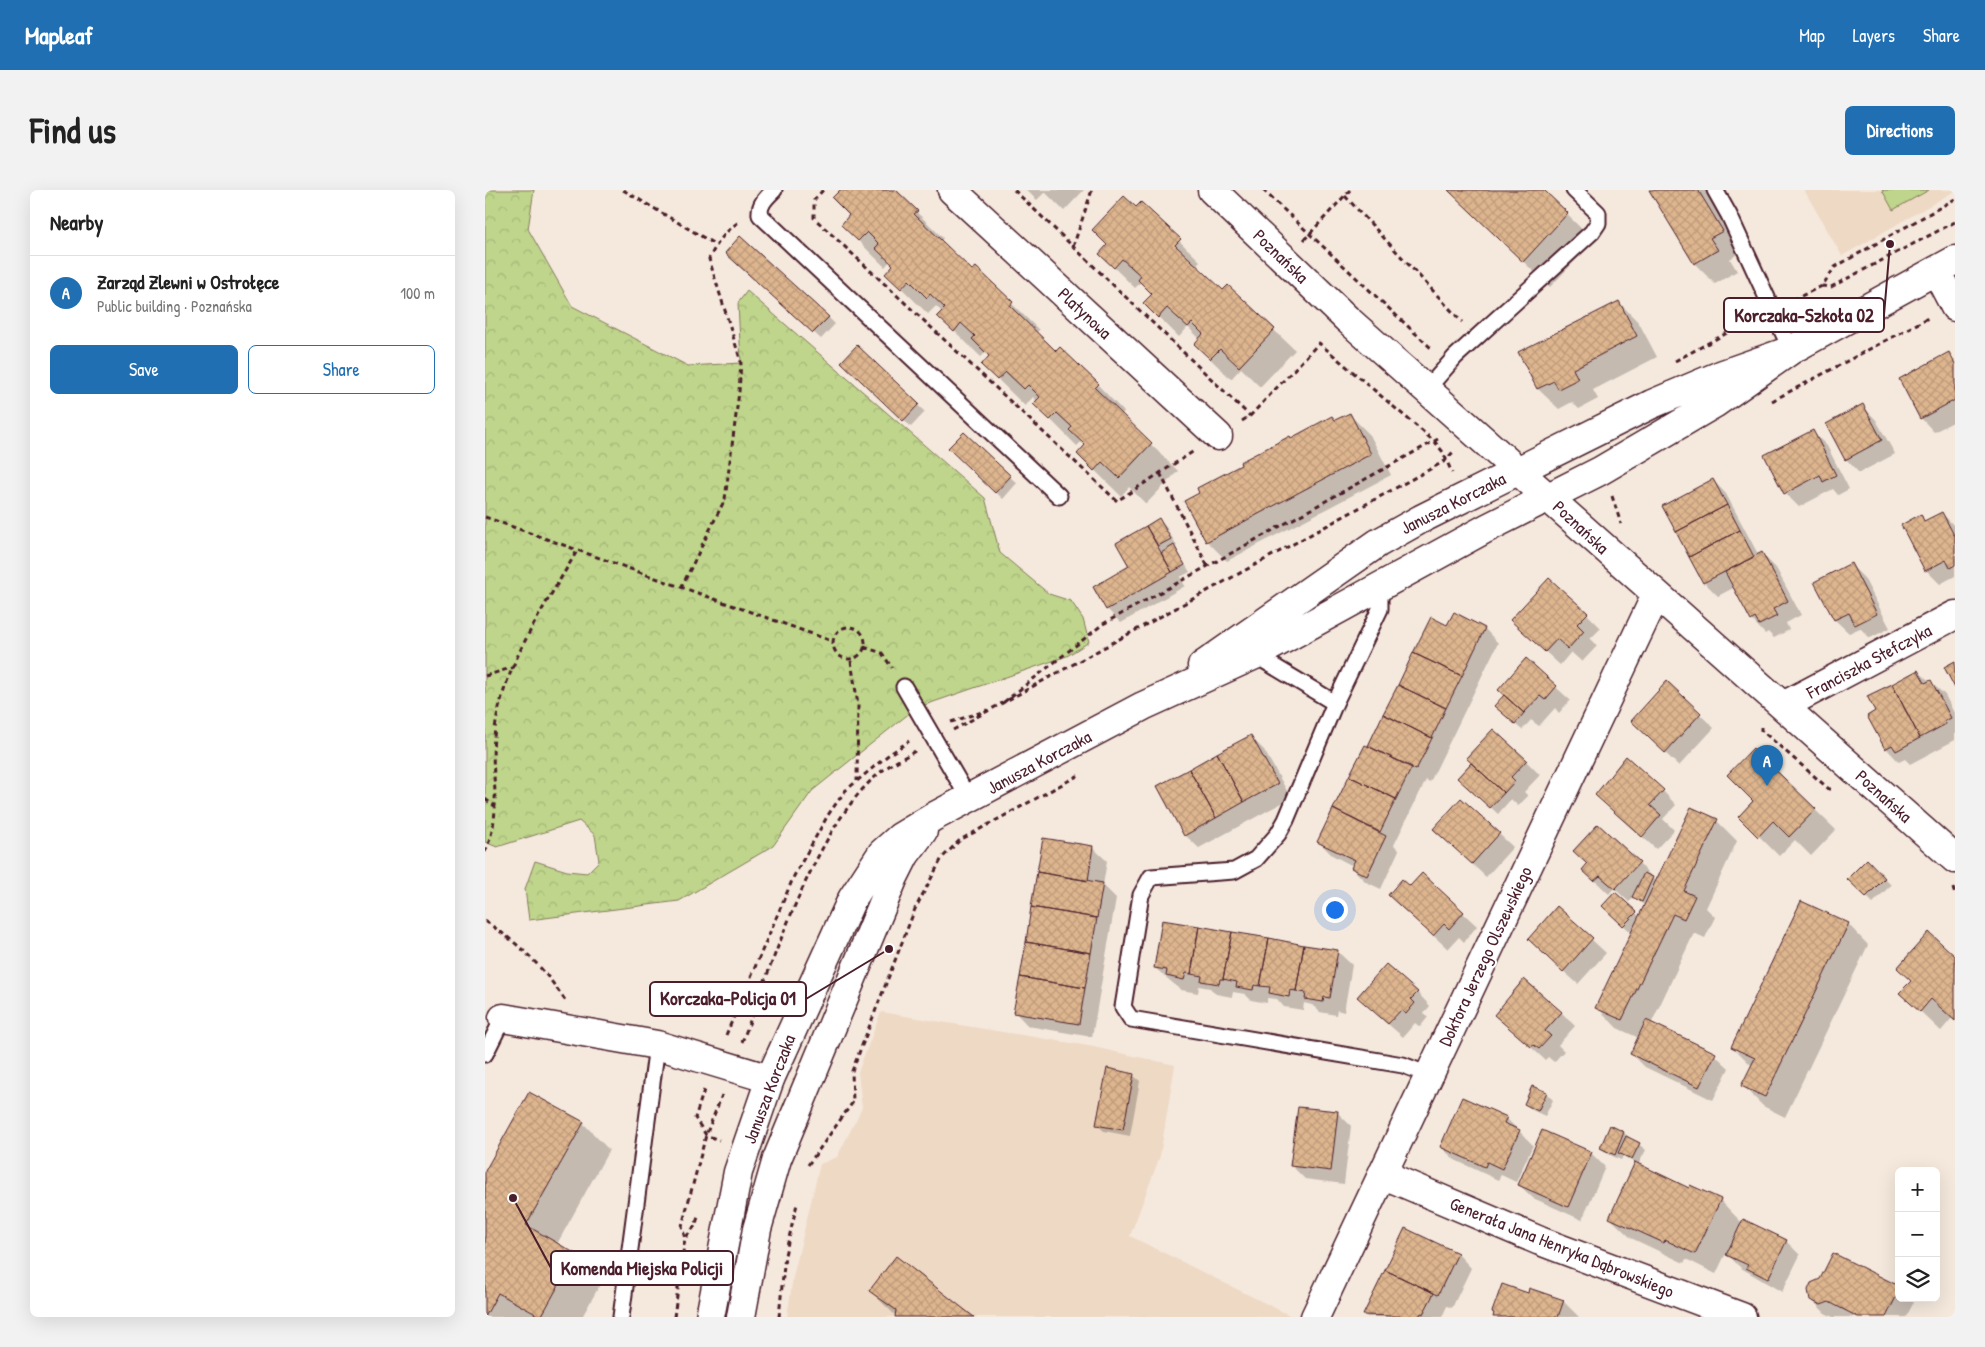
<!DOCTYPE html>
<html lang="en">
<head>
<meta charset="utf-8">
<style>
  body { margin:0; font-family:"Patrick Hand",sans-serif; background:#f2f2f2; color:#222 }
  .controls { position:absolute; right:15px; bottom:15px; display:grid; overflow:hidden; border-radius:8px; box-shadow:0 5px 20px #0002 }
  .controls button { width:45px; height:45px; display:grid; place-items:center; padding:0; border:0; border-bottom:1px solid #e0e0e0; background:#fff; color:#222; font:25px sans-serif }
  .you { position:absolute; left:849px; top:719px; width:18px; height:18px; margin:-12px; border:4px solid #fff; border-radius:50%; background:#1a73e8; box-shadow:0 0 0 8px #1a73e833 }
  .badge { display:grid; place-items:center; width:32px; height:32px; border-radius:50%; background:#1f6fb2; color:#fff; font-size:16px; font-weight:700 }
  .pin { position:absolute; translate:-50% -41px; filter:drop-shadow(0 1px 2px #0008) }
  .pin::after { content:''; position:absolute; top:26px; width:18px; height:15px; background:inherit; clip-path:polygon(0 0,100% 0,50% 100%) }
  .list { margin:0; padding:0; list-style:none }
  h2 { display:flex; justify-content:space-between; align-items:center; height:65px; margin:0; padding:0 20px; font-size:21px }
  h2 small { font-size:16px; font-weight:400; color:#767676 }
  .list li { display:grid; grid-template-columns:32px 1fr auto; gap:15px; align-items:center; box-sizing:border-box; height:75px; padding:0 20px; border-top:1px solid #e0e0e0 }
  .list b { display:block; font-size:19px; white-space:nowrap }
  .list p { margin:0; font-size:16px; white-space:nowrap; color:#767676 }
  .list em { font-size:16px; font-style:normal; color:#767676 }
  .actions { display:flex; gap:10px; padding:15px 20px }
  .actions a { flex:1; padding:11px 0; border:1px solid #1f6fb2; border-radius:8px; text-align:center; font-size:18px; color:#1f6fb2 }
  .actions .main { background:#1f6fb2; color:#fff }
  .icon { flex:none; width:28px; height:28px; fill:none; stroke:currentColor; stroke-width:2; stroke-linecap:round; stroke-linejoin:round }
  .map { position:relative; flex:none; width:1470px; height:1127px; overflow:hidden; border-radius:8px }
  header { display:flex; align-items:center; gap:30px; box-sizing:border-box; height:70px; padding:0 25px; background:#1f6fb2; color:#fff }
  header strong { font-size:24px }
  nav { display:flex; gap:28px; margin-inline-start:auto; font-size:18px }
  .intro { display:flex; align-items:center; justify-content:space-between; box-sizing:border-box; height:120px; padding:0 30px }
  h1 { margin:0; font-size:35px }
  .button { padding:12px 22px; border-radius:8px; background:#1f6fb2; color:#fff; font-size:18px; font-weight:700 }
  main { display:flex; gap:30px; padding:0 30px }
  aside { flex:1; background:#fff; border-radius:8px; box-shadow:0 5px 20px #0002 }
  .map>svg:first-child { display:block }
</style>
</head>
<body>
<header>
<strong>Mapleaf</strong>
<nav><a>Map</a><a>Layers</a><a>Share</a></nav>
</header>
<div class="intro"><h1>Find us</h1><a class="button">Directions</a></div>
<main>
<aside>
<h2>Nearby<small></small></h2>
<ul class="list">
<li><span class="badge">A</span><div><b>Zarząd Zlewni w Ostrołęce</b><p>Public building · Poznańska</p></div><em>100 m</em></li>
</ul>
<div class="actions"><a class="main">Save</a><a>Share</a></div>
</aside>
<div class="map">
<svg width="1470" height="1127" viewBox="0 0 1470 1127">
  <defs>
    <pattern id="forest-crowns" width="20" height="18" patternUnits="userSpaceOnUse" patternTransform="scale(1.25)"><rect width="20" height="18" fill="#bed58b"/><path d="M2 6a3 3 0 1 1 6 0M12 15a3 3 0 1 1 6 0" fill="none" stroke="#a5b678"/></pattern>
    <pattern id="building-cross-hatch" width="8" height="8" patternUnits="userSpaceOnUse" patternTransform="scale(1.25)"><rect width="8" height="8" fill="#ddb58e"/><path d="M0 0l8 8M0 8l8-8" fill="none" stroke="#bf9b7b"/></pattern>
  </defs>
  <rect width="100%" height="100%" fill="#f5e9dd"/>
  <filter id="ink" filterUnits="userSpaceOnUse"><feTurbulence type="fractalNoise" baseFrequency=".02" numOctaves="2"/><feDisplacementMap in="SourceGraphic" scale="10" xChannelSelector="R" yChannelSelector="G"/><feConvolveMatrix kernelMatrix="1 2 1 2 8 2 1 2 1" color-interpolation-filters="sRGB"/></filter>
  <g filter="url(#ink)">
    <path fill="#eed9c5" d="M1319,0H1470V1L1357,66Z
      M396,822L604,856L690,875L675,966L645,1046L804,1125L803,1127H302L308,1087L335,974L352,967L377,918L373,882Z"/>
    <path fill="#bed58b" stroke="#847a5b" d="M1397,0H1444L1408,20Z"/>
    <path fill="url(#forest-crowns)" stroke="#847a5b" d="M0,0H49L43,39L87,116L203,176L256,173L253,113L262,101L500,308L515,363L564,404L586,411L598,429L604,452L582,466L431,518L327,601L288,656L194,711L44,730L40,699L50,671L82,681L102,683L114,671L110,645L94,631L12,657L0,652Z"/>
    <path fill="#0003" d="M356,0H409L458,48L456,51L488,82L491,79L554,140L551,143L571,162L575,159L613,195L639,222L636,225L693,281L661,314L644,297L636,306L593,264L601,255L597,251L592,256L550,214L552,211L548,207L540,216L498,175L506,167L501,162L496,167L454,126L457,122L451,116L443,124L402,84L410,76L405,71L400,77L357,35L366,26Z
      M541,0H599L579,21L560,2L552,10Z
      M963,0H1057L1109,51L1065,97Z
      M1165,0H1220L1257,61L1245,69L1252,81L1230,94L1210,74Z
      M656,14L715,71L710,76L738,102L743,97L810,160L775,197L756,178L746,189L710,154L715,149L703,137L694,147L660,113L668,104L656,92L650,98L615,64Z
      M248,69L343,127L350,134L336,149Z
      M1134,112L1154,133L1172,167L1108,200L1113,209L1094,219L1087,212L1074,219L1053,199L1035,163Z
      M372,157L440,222L426,237L358,172Z
      M1464,164L1470,170V231L1449,242L1436,228Z
      M1378,216L1391,230L1410,264L1374,283L1361,269Z
      M864,224L885,245L906,285L742,371L722,351L806,249Z
      M1328,242L1342,256L1364,299L1353,305L1348,299L1314,317L1300,303L1281,266Z
      M464,258L525,287L532,293L518,309Z
      M1228,290L1241,304L1274,366L1277,364L1291,378L1316,425L1301,433L1304,440L1289,448L1283,442L1280,444L1267,430L1250,397L1233,406L1219,392Z
      M1457,323L1470,337V386L1455,394L1441,380L1418,335L1435,326L1441,332Z
      M674,330L681,337L692,356L689,357L705,382L695,387L700,396L636,433L622,419L646,377L633,353Z
      M1366,375L1379,388L1405,438L1385,448L1375,438L1364,443L1350,430L1331,393Z
      M969,424L1000,439L1013,453L945,592L941,590L909,655L914,660L896,699L881,692L867,678L868,676L847,665L834,652L946,429L963,437Z
      M1102,424L1116,438L1105,449L1112,456L1097,472L1086,462L1075,475L1041,444Z
      M1041,470L1085,510L1074,523L1070,518L1054,536L1046,530L1037,540L1017,523L1020,506Z
      M1433,481L1460,505L1470,525V550L1425,574L1420,569L1414,572L1401,558Z
      M1182,493L1229,538L1194,576L1161,545Z
      M765,546L779,560L806,608L714,658L700,645Z
      M1268,560L1351,640L1326,666L1310,650L1294,666L1255,627L1270,611Z
      M1041,571L1055,585L1039,602L1043,606L1033,616L1026,609L1013,624L974,588L988,573Z
      M1178,601L1191,615L1178,629L1189,640L1171,659L1125,618Z
      M1232,631L1252,651L1221,718L1230,727L1220,748L1209,743L1166,834L1230,865L1244,878L1228,910L1160,877L1146,863L1154,848L1132,838L1112,817L1147,743L1125,723L1130,704L1155,727L1160,716L1149,707L1144,712L1129,698L1124,704L1099,680L1154,673L1171,692Z
      M1014,644L1028,657L1001,687L963,652Z
      M559,650L608,658L622,671L618,695L631,708L607,847L543,836L530,822Z
      M1382,671L1406,695L1388,713L1364,689Z
      M937,685L992,736L979,752L974,747L963,759L918,718Z
      M1073,718L1121,763L1093,794L1058,763Z
      M678,731L853,762L867,775L859,822L852,820L851,825L835,822L827,815L819,813L818,820L799,817L792,809L782,808V813L766,810L760,804L748,802L747,807L731,804L725,798L714,796L713,803L696,800L670,778Z
      M1363,734L1383,755L1300,927L1278,916L1258,896L1267,876L1247,856Z
      M1470,768V831L1467,828L1456,841L1416,803Z
      M932,802L945,816L939,823L943,827L935,837L930,833L918,847L888,821Z
      M1076,822L1090,836L1073,855L1079,861L1069,872L1063,867L1060,870L1011,825Z
      M648,885L655,891L645,946L619,941L612,935Z
      M1061,903L1068,910L1060,926L1047,920L1041,914Z
      M853,923L866,936L859,994L820,989L806,975Z
      M1021,928L1048,955L1031,992L1016,985L1013,990L970,970L956,957Z
      M98,933L124,960L72,1054L91,1065L117,1091L97,1127H0V983Z
      M1139,943L1161,960L1153,975L1205,999L1235,1010L1257,1033L1301,1051L1315,1065L1297,1102L1256,1078L1241,1063L1231,1084L1201,1069L1199,1073L1146,1048L1125,1028L1151,974L1138,966L1136,970L1123,964L1116,958Z
      M1106,963L1120,977L1097,1030L1048,1008L1034,995Z
      M973,1064L986,1078L967,1118L962,1116L957,1127H882L880,1125Z
      M1414,1098V1108H1425L1429,1112L1421,1127H1348L1340,1123L1326,1109Z
      M385,1101L487,1127L411,1126Z
      M1078,1111L1094,1127H1008Z"/>
    <path fill="url(#building-cross-hatch)" stroke="#4a1f2b" d="M355,0H411L433,21L429,24L487,80L491,77L528,112L525,116L571,161L575,157L614,194L610,198L667,253L634,288L617,272L609,281L592,264L600,255L584,240L587,237L572,223L565,230L548,214L555,207L543,195L539,199L521,182L512,190L496,175L504,166L487,149L490,146L476,133L469,142L452,126L460,118L445,104L442,108L424,90L416,99L400,84L408,75L390,58L394,54L382,42L373,51L356,35L364,25L347,8Z
      M963,0H1059L1083,23L1038,72Z
      M1164,0H1213L1238,41L1225,48L1233,60L1209,74Z
      M639,6L651,17L656,12L696,49L690,55L738,100L743,95L790,139L754,177L735,159L725,169L709,154L718,144L707,133L703,137L682,118L673,128L658,113L667,104L653,90L656,86L637,69L629,78L614,64L622,55L607,40Z
      M255,46L344,127L328,143L240,63Z
      M1134,111L1152,146L1088,179L1093,189L1073,199L1069,191L1052,199L1033,162Z
      M372,155L434,214L418,231L356,172Z
      M1464,162L1470,174V210L1435,229L1414,189Z
      M1378,214L1397,250L1360,270L1341,234Z
      M865,223L886,264L721,352L699,311L714,303L712,298L756,275L755,272L805,246L806,248L847,226L850,230Z
      M1328,240L1351,285L1338,292L1335,285L1299,304L1279,265Z
      M479,242L526,286L510,303L463,258Z
      M1228,289L1242,315L1191,342L1177,316Z
      M1242,315L1255,340L1204,367L1191,342Z
      M1457,322L1470,347V375L1465,378L1461,370L1440,381L1416,335L1436,324L1439,331Z
      M674,328L686,349L673,356L661,336Z
      M661,336L687,382L621,420L608,397L644,376L631,353Z
      M1255,340L1269,367L1218,393L1204,367Z
      M689,355L700,375L687,382L676,363Z
      M1277,362L1303,411L1288,419L1292,426L1274,435L1270,428L1266,431L1240,382Z
      M1366,373L1392,424L1370,435L1364,423L1349,430L1329,392Z
      M1064,388L1103,423L1092,434L1099,441L1083,459L1072,449L1060,462L1025,430Z
      M969,422L1000,438L977,486L928,463L946,427L962,435Z
      M928,463L977,486L961,518L913,495Z
      M1041,468L1072,496L1060,510L1055,506L1039,523L1013,500Z
      M1470,471V498L1459,477Z
      M1433,480L1440,493L1446,490L1466,528L1460,531L1461,534L1435,548L1407,494Z
      M1182,491L1216,523L1180,563L1146,531Z
      M1407,494L1435,548L1411,561L1407,555L1400,559L1382,526L1390,521L1382,506Z
      M913,495L961,518L947,548L898,524Z
      M1019,505L1039,523L1030,534L1009,516Z
      M898,524L947,548L931,580L883,556Z
      M1008,539L1042,570L1026,587L1030,591L1019,603L981,568Z
      M766,545L793,594L759,612L732,563Z
      M880,555L927,577L911,609L864,586Z
      M1268,558L1331,619L1304,647L1288,631L1273,647L1253,627L1268,611L1242,585Z
      M732,563L759,612L731,628L704,579Z
      M1141,566L1179,600L1165,615L1176,625L1157,647L1110,605Z
      M986,573L1019,603L1005,618L972,588Z
      M704,579L731,628L699,646L672,596Z
      M864,586L911,609L895,642L848,619Z
      M976,608L1015,643L987,674L948,639Z
      M1206,617L1233,629L1199,701L1210,706L1199,729L1188,724L1137,830L1110,818Z
      M848,619L901,646L882,686L866,678L870,670L832,652Z
      M1113,634L1155,672L1130,699L1115,686L1109,691L1097,680L1102,674L1088,661Z
      M558,648L608,656L603,691L552,682Z
      M1382,669L1400,688L1381,707L1362,689Z
      M552,682L618,693L612,728L546,717Z
      M937,683L979,722L964,739L959,734L948,746L903,705L917,689L925,696Z
      M1159,683L1168,687L1157,712L1147,707Z
      M1130,702L1152,722L1138,736L1117,716Z
      M1316,711L1364,733L1280,907L1256,896L1270,868L1246,857Z
      M1072,716L1108,748L1078,782L1043,749Z
      M546,717L612,728L606,763L541,752Z
      M677,730L714,736L706,784L701,783L699,790L681,786L682,780L669,778Z
      M714,736L747,742L738,789H735L734,794L716,791L717,786L706,784Z
      M747,742L784,748L775,796L769,795L768,800L751,797L752,792L738,789Z
      M1444,742L1470,766V831L1446,809L1435,822L1414,803L1426,791L1412,778Z
      M784,748L819,755L811,801L805,800L804,807L784,803L785,797L775,796Z
      M541,752L606,763L600,798L535,787Z
      M819,755L853,760L845,808L839,807L838,812L820,809L821,803L811,801Z
      M901,774L933,802L926,809L930,813L921,824L916,820L903,834L872,807Z
      M535,787L600,798L594,834L528,823Z
      M1039,789L1077,822L1060,841L1066,846L1054,859L1049,855L1046,857L1009,825Z
      M1161,830L1231,863L1214,897L1145,864Z
      M622,878L649,884L638,940L611,935Z
      M1047,896L1062,902L1053,921L1039,914Z
      M44,902L99,932L41,1035L91,1064L56,1127L13,1103L0,1127V981Z
      M977,907L1022,927L1019,933L1035,940L1017,979L1002,972L1000,977L955,957Z
      M813,917L853,921L846,981L805,976Z
      M1125,935L1139,942L1130,965L1115,958Z
      M1057,940L1107,962L1083,1017L1033,995Z
      M1141,946L1155,953L1147,969L1133,963Z
      M1150,972L1204,998L1205,995L1236,1009L1210,1064L1180,1050L1179,1053L1124,1028Z
      M1258,1029L1302,1050L1283,1089L1261,1078L1263,1075L1241,1065Z
      M920,1038L973,1063L953,1105L900,1080Z
      M1348,1063L1414,1096V1101L1401,1127H1373L1344,1112L1336,1115L1325,1110L1323,1100L1326,1093L1335,1089Z
      M411,1066L489,1127H410L411,1120L384,1101Z
      M900,1080L949,1103L938,1124L936,1123L934,1127L878,1125Z
      M1017,1094L1043,1103L1044,1098L1079,1110L1073,1127H1008L1009,1123L1007,1122Z"/>
    <g fill="none" stroke-linecap="round" stroke-linejoin="round">
      <defs>
        <path id="service" d="M289,0C281,8 274,14 275,25L574,306
          M1230,0L1244,25L1306,160
          M942,199L970,167L1107,42L1113,33V23L1089,0
          M895,397V419L850,513L801,630L793,644L771,669L749,681L666,687L656,705L638,817L646,829L918,875L944,885
          M770,465L850,513
          M419,497L484,609
          M0,864L18,828
          M136,1127L172,855"/>
        <path id="minor" d="M467,0L733,246
          M727,0L862,129L1470,669
          M1451,81L1470,117
          M1298,516L1470,425
          M18,828L172,855L285,889
          M897,984L1055,1051L1257,1127
          M830,1127L1171,405"/>
        <path id="tertiary" d="M717,476L893,353L936,329L1167,214L1238,184L1306,160L1470,70
          M225,1127L253,982L285,889L367,709L397,663L415,647L450,626L658,516L770,465L1002,338L1115,281L1229,214L1306,160
          M256,1127L272,1039L292,969L409,687L420,665L438,641"/>
      </defs>
      <use href="#service" stroke="#4a1f2b" stroke-width="19"/>
      <use href="#minor" stroke="#4a1f2b" stroke-width="31"/>
      <use href="#tertiary" stroke="#4a1f2b" stroke-width="31"/>
      <path stroke="#4a1f2b" stroke-width="3" stroke-dasharray="5 4" stroke-linecap="butt" d="M138,0L231,55
        M338,0L329,10V28L632,311L709,261
        M529,0L765,226
        M778,0L947,159
        M860,6L977,132
        M819,50L865,0
        M588,57L607,0
        M1337,96L1346,97L1470,32
        M1308,110L1337,96L1350,77L1470,9
        M1190,171L1268,129
        M1287,211L1443,128
        M757,231L765,226L834,153L950,252L958,262L967,283
        M675,283L722,375
        M1127,306L1136,334
        M0,327L347,451
        M196,398L240,309L254,202L256,172L224,69C232,53 240,41 254,32
        M348 453a16 16 0 1 1 32 0a16 16 0 1 1-32 0Z
        M379,457L397,463L407,478
        M366,471L373,515L372,591
        M0,486L29,477
        M519,512L618,434L953,249
        M466,532L503,520
        M1276,537V540L1344,599H1347
        M468,540L960,271L969,261
        M0,609L11,617
        M0,662C20,616 3,585 10,539C19,474 60,416 92,361
        M1468,698L1470,705
        M0,731C36,755 56,775 80,810
        M256,810L283,822
        M241,845L309,686L343,625L360,601L402,566L424,551
        M257,852C287,775 332,631 397,581C407,573 419,568 430,561
        M219,900L210,928L221,945L234,950
        M323,975L368,912L367,881L430,719L457,668L475,650L594,585
        M201,1047L210,1036L213,1027
        M189,1127L200,1048L197,1036L221,945L237,905
        M294,1127L300,1065L312,1014"/>
      <use href="#service" stroke="#fff" stroke-width="15"/>
      <use href="#minor" stroke="#fff" stroke-width="28"/>
      <use href="#tertiary" stroke="#fff" stroke-width="28"/>
    </g>
  </g>
  <g text-anchor="middle" dominant-baseline="central" stroke-width="4" stroke-linejoin="round" paint-order="stroke">
    <g font-size="18" fill="#4a1f2b" stroke="#fff">
      <text transform="translate(796 66) rotate(44)">Poznańska</text>
      <text transform="translate(600 123) rotate(43)">Platynowa</text>
      <text transform="translate(968 313) rotate(-27)">Janusza Korczaka</text>
      <text transform="translate(1096 337) rotate(43)">Poznańska</text>
      <text transform="translate(1384 471) rotate(-28)">Franciszka Stefczyka</text>
      <text transform="translate(554 572) rotate(-28)">Janusza Korczaka</text>
      <text transform="translate(1399 606) rotate(42)">Poznańska</text>
      <text transform="translate(1000 766) rotate(-65)">Doktora Jerzego Olszewskiego</text>
      <text transform="translate(284 899) rotate(-69)">Janusza Korczaka</text>
      <text transform="translate(1077 1057) rotate(22)">Generała Jana Henryka Dąbrowskiego</text>
    </g>
  </g>
  <path fill="none" stroke="#4a1f2b" stroke-width="2" d="M1405 54L1399 125M404 759L321 809M28 1008L66 1078"/>
  <g fill="#4a1f2b" stroke="#fff" stroke-width="2">
    <circle cx="1405" cy="54" r="5"/>
    <circle cx="404" cy="759" r="5"/>
    <circle cx="28" cy="1008" r="5"/>
  </g>
  <g fill="#fff" stroke="#4a1f2b" stroke-width="2">
    <rect x="1239" y="108" width="160" height="34" rx="5"/>
    <rect x="165" y="792" width="156" height="34" rx="5"/>
    <rect x="66" y="1061" width="182" height="34" rx="5"/>
  </g>
  <g font-size="19" text-anchor="middle" font-weight="bold" fill="#4a1f2b">
    <text x="1319" y="132">Korczaka-Szkoła 02</text>
    <text x="243" y="815">Korczaka-Policja 01</text>
    <text x="157" y="1085">Komenda Miejska Policji</text>
  </g>
</svg>
<div class="controls">
<button>+</button>
<button>−</button>
<button><svg class="icon" aria-label="layers" viewBox="0 0 24 24"><path d="M12 4l9 5-9 5-9-5zM3 14l9 5 9-5"/></svg></button>
</div>
<div class="you"></div>
<div class="pin badge" style="left:1282px;top:596px">A</div>
</div>
</main>
</body>
</html>
